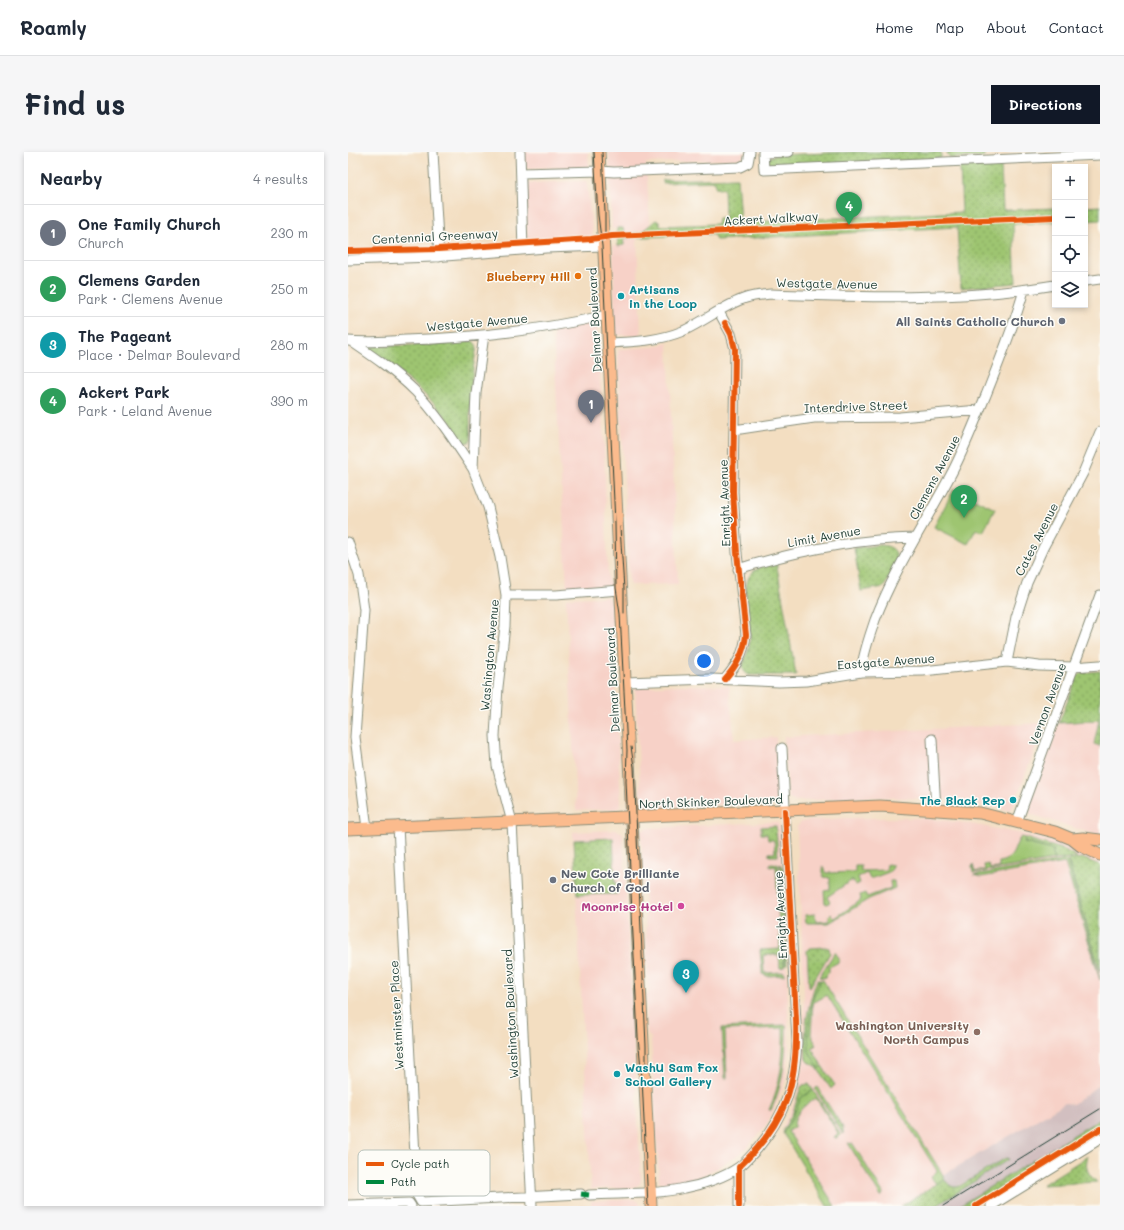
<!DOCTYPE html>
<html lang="en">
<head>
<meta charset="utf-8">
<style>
  body { margin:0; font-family:Mali,sans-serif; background:#f6f6f7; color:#1f2937 }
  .controls { position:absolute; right:12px; top:12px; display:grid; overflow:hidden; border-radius:0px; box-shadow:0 2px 6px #0003 }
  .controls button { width:36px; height:36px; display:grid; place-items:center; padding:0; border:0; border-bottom:1px solid #e0e1e3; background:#fff; color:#1f2937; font:20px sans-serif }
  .you { position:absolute; left:356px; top:509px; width:14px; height:14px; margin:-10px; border:3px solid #fff; border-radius:50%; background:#1a73e8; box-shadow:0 0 0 6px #1a73e833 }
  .badge { display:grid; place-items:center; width:26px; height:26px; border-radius:50%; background:#111827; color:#fff; font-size:13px; font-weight:700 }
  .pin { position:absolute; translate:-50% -33px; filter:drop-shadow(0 1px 2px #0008) }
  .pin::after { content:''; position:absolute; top:21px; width:14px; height:12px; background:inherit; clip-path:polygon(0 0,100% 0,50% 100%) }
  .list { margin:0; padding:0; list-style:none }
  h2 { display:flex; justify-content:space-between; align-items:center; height:52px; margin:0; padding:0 16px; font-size:17px }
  h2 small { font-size:13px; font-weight:400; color:#747a83 }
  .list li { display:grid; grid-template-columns:26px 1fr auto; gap:12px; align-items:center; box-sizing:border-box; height:56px; padding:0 16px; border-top:1px solid #e0e1e3 }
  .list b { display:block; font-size:15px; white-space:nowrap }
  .list p { margin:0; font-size:13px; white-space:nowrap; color:#747a83 }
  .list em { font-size:13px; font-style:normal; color:#747a83 }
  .icon { flex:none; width:22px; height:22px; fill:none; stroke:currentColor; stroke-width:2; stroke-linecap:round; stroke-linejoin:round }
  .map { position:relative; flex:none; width:752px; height:1054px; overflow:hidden; border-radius:0px }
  header { display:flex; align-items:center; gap:24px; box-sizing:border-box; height:56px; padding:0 20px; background:#fff; border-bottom:1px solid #e0e1e3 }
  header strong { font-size:19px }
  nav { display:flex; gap:22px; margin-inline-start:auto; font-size:14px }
  .intro { display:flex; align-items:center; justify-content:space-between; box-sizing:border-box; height:96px; padding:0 24px }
  h1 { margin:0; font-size:28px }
  .button { padding:10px 18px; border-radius:0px; background:#111827; color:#fff; font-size:14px; font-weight:700 }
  main { display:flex; gap:24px; padding:0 24px }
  aside { flex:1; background:#fff; border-radius:0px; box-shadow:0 2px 6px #0003 }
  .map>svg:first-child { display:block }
</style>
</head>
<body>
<header>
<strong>Roamly</strong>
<nav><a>Home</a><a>Map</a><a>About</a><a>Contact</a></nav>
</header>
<div class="intro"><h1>Find us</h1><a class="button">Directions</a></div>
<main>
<aside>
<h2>Nearby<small>4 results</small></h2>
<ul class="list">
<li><span class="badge" style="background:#6b7280">1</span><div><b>One Family Church</b><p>Church</p></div><em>230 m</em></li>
<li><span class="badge" style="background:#2e9e5b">2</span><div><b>Clemens Garden</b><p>Park · Clemens Avenue</p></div><em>250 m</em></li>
<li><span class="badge" style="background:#0f9aa8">3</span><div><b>The Pageant</b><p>Place · Delmar Boulevard</p></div><em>280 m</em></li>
<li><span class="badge" style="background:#2e9e5b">4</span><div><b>Ackert Park</b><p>Park · Leland Avenue</p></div><em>390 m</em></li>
</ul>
</aside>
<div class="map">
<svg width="752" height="1054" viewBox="0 0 752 1054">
  <defs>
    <pattern id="grass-dots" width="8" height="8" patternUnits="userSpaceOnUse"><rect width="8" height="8" fill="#9ec571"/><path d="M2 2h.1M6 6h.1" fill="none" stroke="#80a15e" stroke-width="1.8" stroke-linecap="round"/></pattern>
  </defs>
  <rect width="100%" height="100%" fill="#fdfcf7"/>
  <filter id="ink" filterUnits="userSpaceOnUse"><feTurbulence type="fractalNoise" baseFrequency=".025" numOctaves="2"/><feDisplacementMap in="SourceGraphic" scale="8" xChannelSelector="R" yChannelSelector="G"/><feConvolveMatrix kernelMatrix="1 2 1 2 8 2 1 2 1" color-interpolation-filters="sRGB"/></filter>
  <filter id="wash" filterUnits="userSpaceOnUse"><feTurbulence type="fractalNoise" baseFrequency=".012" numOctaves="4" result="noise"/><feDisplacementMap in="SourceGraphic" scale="16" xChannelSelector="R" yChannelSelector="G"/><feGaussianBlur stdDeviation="0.9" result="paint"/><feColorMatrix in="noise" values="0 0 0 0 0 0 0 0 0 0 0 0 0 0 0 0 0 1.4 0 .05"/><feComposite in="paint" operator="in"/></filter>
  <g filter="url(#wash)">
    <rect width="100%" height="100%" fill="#f3dec1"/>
    <path fill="#f7d1c7" d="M175,0H240L241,15L177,16Z
      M261,0H396V1L394,6L390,7L298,11L302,72L292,81L275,82V76L264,77Z
      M238,29L239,31L245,85L241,89L235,90L181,94L179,89L177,33L178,31Z
      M289,85L293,183H268L267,181L265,94L276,93V86Z
      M242,171L247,172L249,174L256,291L260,429L264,433L261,434L219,436L205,179Z
      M320,191L330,432L283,433L281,432L270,201L271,197L305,195Z
      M258,445L262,447L263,450L273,650L271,656L268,657L228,658L218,446Z
      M334,533L381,534L386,588L428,585L430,650L298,656L293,655L287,536L290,535Z
      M751,568L746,592L752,594V684L682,662L681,655L711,571Z
      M697,571L666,653L661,658L595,647L522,645L446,649L443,648L440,644L436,585Z
      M497,666H576L618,671L680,683L715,693L752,709V932L725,952L717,951L595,1023L561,968L596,1027L553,1054H484L434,976L446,951L450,939L455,907L456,837L449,675L453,670L458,669Z
      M426,670L430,671L432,675L439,813L441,892L438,927L426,958L420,970L412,981L394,1000L371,1015L351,1025L320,1032L314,1031L311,1028L303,886L300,883L299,878L298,844L301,842L293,680L297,677L301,676Z
      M269,678L275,681V684L293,1027L292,1032L285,1036L243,1037L225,680Z
      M287,1047L291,1050L293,1054H243V1049Z"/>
    <path fill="#d2bfc0" d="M752,932V967L611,1054H588L661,1007L606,1036L603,1034L596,1027L595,1023L717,951L725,952Z"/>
    <path fill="url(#grass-dots)" stroke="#5e8152" d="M506,0H593V5L592,7L426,15L420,11V6L429,3Z
      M599,0H636V5L602,6L600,4Z
      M649,12L653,14L655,58L707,56V70L665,72L668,131L613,136L609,75L368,88L366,83L359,82L276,86V93L270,94L269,76H275L276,82L292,81L308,68L311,70L312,74L369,72L370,66L377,65L376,36H368L367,29L315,31V28L389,26L392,67L393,69L398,70L614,60L612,15Z
      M752,54V68L737,69V55Z
      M125,189L129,194C123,225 120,256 123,288L122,290L115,291C110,284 107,276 102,270C81,242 52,222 25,201L21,196L24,194H30L82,193Z
      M532,393C562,395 543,420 536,435L513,439L506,396Z
      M428,409L448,523H401C390,518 397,508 400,499C401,496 402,491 402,487C403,469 390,431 406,419C412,414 421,412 428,409Z
      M752,519V594L746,592L751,568L711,571L729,525L733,521Z
      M428,674L430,704H421V701H427L426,688H420L419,682H413V675Z
      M265,686L267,731H269V742L229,743L226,688Z
      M677,686L717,698L729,705L705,708V698L676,690Z
      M734,706L752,713V819L720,708Z
      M422,712H430L436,815L432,816L431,803H415L416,821L436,820V823L419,824L414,822V819L412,798L432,797L428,714L422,715Z
      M432,712L435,716L439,813L437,815Z
      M477,795L481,796L482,801L462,835L461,834L459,798L461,796Z
      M469,828H473L466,843L463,856L460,879L461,899L471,915L474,914L487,933L483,937L468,914L459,909L458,907C455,878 459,855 469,828Z
      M438,873C438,903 436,931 423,958H421C433,931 436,905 435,876L377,878L379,926H377L374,876Z
      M461,932L465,938L453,946L444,967L436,980L435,978L445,960L453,935L455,933Z
      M469,935L495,976V982L467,937Z
      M752,967V974L623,1054H611Z
      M740,1004C736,1016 740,1022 749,1030L694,1033Z
      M658,1006L661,1007L588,1054H553L596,1027C601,1033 604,1037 612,1034Z"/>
    <path fill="#9ec571" stroke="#5e8152" d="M606,337L647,357L635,380L628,377L620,392L586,375Z
      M673,685L677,686L676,691L705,698V708L625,721L624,715L625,713L627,720L637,718L636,713L640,712L642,717L651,716V710C669,706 664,696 673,685Z
      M719,708L747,806L752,828L717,711L633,725L626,723Z
      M539,712L545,713L544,717L541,720L522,727L519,721L510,725L512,731L508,733L504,728L479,745L482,750L479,752L477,751L476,739L482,738V726L475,725V715L477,716L478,721L507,720V714H513V719L538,718Z
      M542,729H546L547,736L521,747L481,771H458L457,763L467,762L468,770L481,769V764L483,762L487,766L513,748L512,743L517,741L519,745L543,736Z
      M487,800L491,806V810L481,815V820L476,826L471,825Z
      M473,828H475L595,1023L596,1027L588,1032L583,1025L589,1019L479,843L465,851L463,882L468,893L464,896L474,914L471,916L461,899L460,879L463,856L466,843Z
      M465,938L493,983L488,986L486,985L490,981L468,946C457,953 446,960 446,975L440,979L487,1054H479L435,981L444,967L453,946Z
      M500,991L505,992L534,1039L535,1042L533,1045Z"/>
  </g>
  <g filter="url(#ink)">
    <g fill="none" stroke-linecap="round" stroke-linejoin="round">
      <defs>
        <path id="minor" d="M85,0L91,105
          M172,0L175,98
          M415,0L416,18L752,3
          M415,1L441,0
          M173,21L252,19L266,20L392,15L400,11L402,0
          M0,108L85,105L198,96L255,94
          M737,129L752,127
          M371,160L383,182L387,197L385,340L389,401L398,483C396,501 389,513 377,527
          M136,183L128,241L125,317L140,355L152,405L158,443L157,474L150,535L147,584L149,614L164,670L184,1054
          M0,189C19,191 39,189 58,188C126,186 193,178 259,163
          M4,190C26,205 48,220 67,239C89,262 107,290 125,317
          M260,191C286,190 311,189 335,179C357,169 376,153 398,146C406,143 415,143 423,142C517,145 613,149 707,133
          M386,278L466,266L552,265L631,258
          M0,390L11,423L16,458L7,585L19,676
          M390,417C448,399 506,387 567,386
          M158,443H208L272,438
          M659,510L668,465L679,431L695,396L735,321L752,280
          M513,520C515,502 521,486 527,468C546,418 576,373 601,326C616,299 626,271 638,243C652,208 666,174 676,138
          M277,530L363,527L431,530L459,529L513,520L575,519L659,510L691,514L725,515L752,513
          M584,587L588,658
          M669,670L752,443
          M50,674L69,1043L73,1050L233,1042
          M241,1043C273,1041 306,1043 337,1036C354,1033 377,1025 391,1015C398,1010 404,1002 410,996C437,963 447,932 449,890L434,596
          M0,1053L61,1051L63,1054
          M391,1054V1015
          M643,1054L752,987"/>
        <path id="major" d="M251,0L303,1054
          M0,677L532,654L632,661L707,680L724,687L733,694L752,703
          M724,687L735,686L752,688"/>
      </defs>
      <use href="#minor" stroke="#898e7a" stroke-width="11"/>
      <use href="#major" stroke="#898e7a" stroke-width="13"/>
      <use href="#minor" stroke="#fff" stroke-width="9"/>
      <use href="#major" stroke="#fbbb8d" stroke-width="11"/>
      <path stroke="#1f3d34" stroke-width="1" d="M246,0L250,63L254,94L267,371L268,436L272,462L279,598L278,629L285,784L290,885L294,926L300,1054
        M254,0L257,60V87
        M272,375L276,437V461
        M283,595L286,615L298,894V916
        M595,1054L752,957"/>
      <path stroke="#00873e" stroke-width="5" stroke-dasharray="10 5" stroke-linecap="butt" d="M233,1042L241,1043"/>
      <defs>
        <path id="cycleway" d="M0,99L90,97L243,87L264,84L707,65
          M377,171L383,182L387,197L385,340L389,401L398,483C396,501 389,513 377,527
          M391,1054V1015C439,970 450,931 448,867L437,659
          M628,1054L752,977"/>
      </defs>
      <use href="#cycleway" stroke="#fdfcf7" stroke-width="8"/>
      <use href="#cycleway" stroke="#e8590c" stroke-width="6"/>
    </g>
  </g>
  <circle fill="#e8710a" stroke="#fdfcf7" stroke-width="1.5" cx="230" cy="124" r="4"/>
  <g fill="#0f9aa8" stroke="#fdfcf7" stroke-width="1.5">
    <circle cx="273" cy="144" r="4"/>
    <circle cx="665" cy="648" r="4"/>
    <circle cx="269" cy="922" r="4"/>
  </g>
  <g fill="#6b7280" stroke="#fdfcf7" stroke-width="1.5">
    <circle cx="714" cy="169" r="4"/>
    <circle cx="205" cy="728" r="4"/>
  </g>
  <circle fill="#d1479c" stroke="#fdfcf7" stroke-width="1.5" cx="333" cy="754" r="4"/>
  <circle fill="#8d6e63" stroke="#fdfcf7" stroke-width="1.5" cx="629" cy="880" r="4"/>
  <g text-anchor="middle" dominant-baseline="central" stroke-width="3" stroke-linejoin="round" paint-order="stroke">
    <g font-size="12" fill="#1f3d34" stroke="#fdfcf7">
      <text transform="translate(423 66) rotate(-3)">Ackert Walkway</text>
      <text transform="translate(87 84) rotate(-3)">Centennial Greenway</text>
      <text transform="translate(479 131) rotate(1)">Westgate Avenue</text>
      <text transform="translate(246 168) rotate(-93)">Delmar Boulevard</text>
      <text transform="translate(129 170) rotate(-5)">Westgate Avenue</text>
      <text transform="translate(508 254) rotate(-2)">Interdrive Street</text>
      <text transform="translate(586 325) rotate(-62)">Clemens Avenue</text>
      <text transform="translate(376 351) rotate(-92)">Enright Avenue</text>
      <text transform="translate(476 384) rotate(-10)">Limit Avenue</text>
      <text transform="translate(688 387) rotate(-63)">Cates Avenue</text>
      <text transform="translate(141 503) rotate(-85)">Washington Avenue</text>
      <text transform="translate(538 509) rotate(-4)">Eastgate Avenue</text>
      <text transform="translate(264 528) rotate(-93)">Delmar Boulevard</text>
      <text transform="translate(699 552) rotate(-70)">Vernon Avenue</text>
      <text transform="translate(363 649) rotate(-2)">North Skinker Boulevard</text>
      <text transform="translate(432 763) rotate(-93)">Enright Avenue</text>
      <text transform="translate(162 862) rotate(-93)">Washington Boulevard</text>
      <text transform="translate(48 863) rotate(-93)">Westminster Place</text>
    </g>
    <g font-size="12" font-weight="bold" fill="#c56008" stroke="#fdfcf7" text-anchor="end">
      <text x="222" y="124">Blueberry Hill</text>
    </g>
    <g font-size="12" font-weight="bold" fill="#0d838f" stroke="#fdfcf7" text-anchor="start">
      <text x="281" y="137">Artisans<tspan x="281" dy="14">in the Loop</tspan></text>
      <text x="657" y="648" text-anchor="end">The Black Rep</text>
      <text x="277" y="915">WashU Sam Fox<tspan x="277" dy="14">School Gallery</tspan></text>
    </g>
    <g font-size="12" font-weight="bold" fill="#5b616d" stroke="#fdfcf7" text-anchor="end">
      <text x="706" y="169">All Saints Catholic Church</text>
      <text x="213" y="721" text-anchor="start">New Cote Brilliante<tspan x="213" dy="14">Church of God</tspan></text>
    </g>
    <g font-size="12" font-weight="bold" fill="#b23c85" stroke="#fdfcf7" text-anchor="end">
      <text x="325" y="754">Moonrise Hotel</text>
    </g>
    <g font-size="12" font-weight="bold" fill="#785e54" stroke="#fdfcf7" text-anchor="end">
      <text x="621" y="873">Washington University<tspan x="621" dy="14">North Campus</tspan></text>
    </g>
  </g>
  <rect x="10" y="998" width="132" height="46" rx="6" fill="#fdfcf7" stroke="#bac3bc" stroke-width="1"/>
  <rect x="18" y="1010" width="18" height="4" fill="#e8590c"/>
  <rect x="18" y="1028" width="18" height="4" fill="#00873e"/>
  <g font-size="11" fill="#1f3d34">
    <text x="43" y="1016">Cycle path</text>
    <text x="43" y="1034">Path</text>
  </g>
</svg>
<div class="controls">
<button>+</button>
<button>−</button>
<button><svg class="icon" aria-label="locate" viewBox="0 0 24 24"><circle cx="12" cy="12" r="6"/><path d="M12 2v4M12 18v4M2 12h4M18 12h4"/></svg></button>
<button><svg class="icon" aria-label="layers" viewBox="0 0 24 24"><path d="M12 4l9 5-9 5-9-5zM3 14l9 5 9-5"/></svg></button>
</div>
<div class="you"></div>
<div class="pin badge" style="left:243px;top:271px;background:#6b7280">1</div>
<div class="pin badge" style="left:616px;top:366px;background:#2e9e5b">2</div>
<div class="pin badge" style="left:338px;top:841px;background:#0f9aa8">3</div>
<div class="pin badge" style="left:501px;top:73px;background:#2e9e5b">4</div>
</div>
</main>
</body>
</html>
